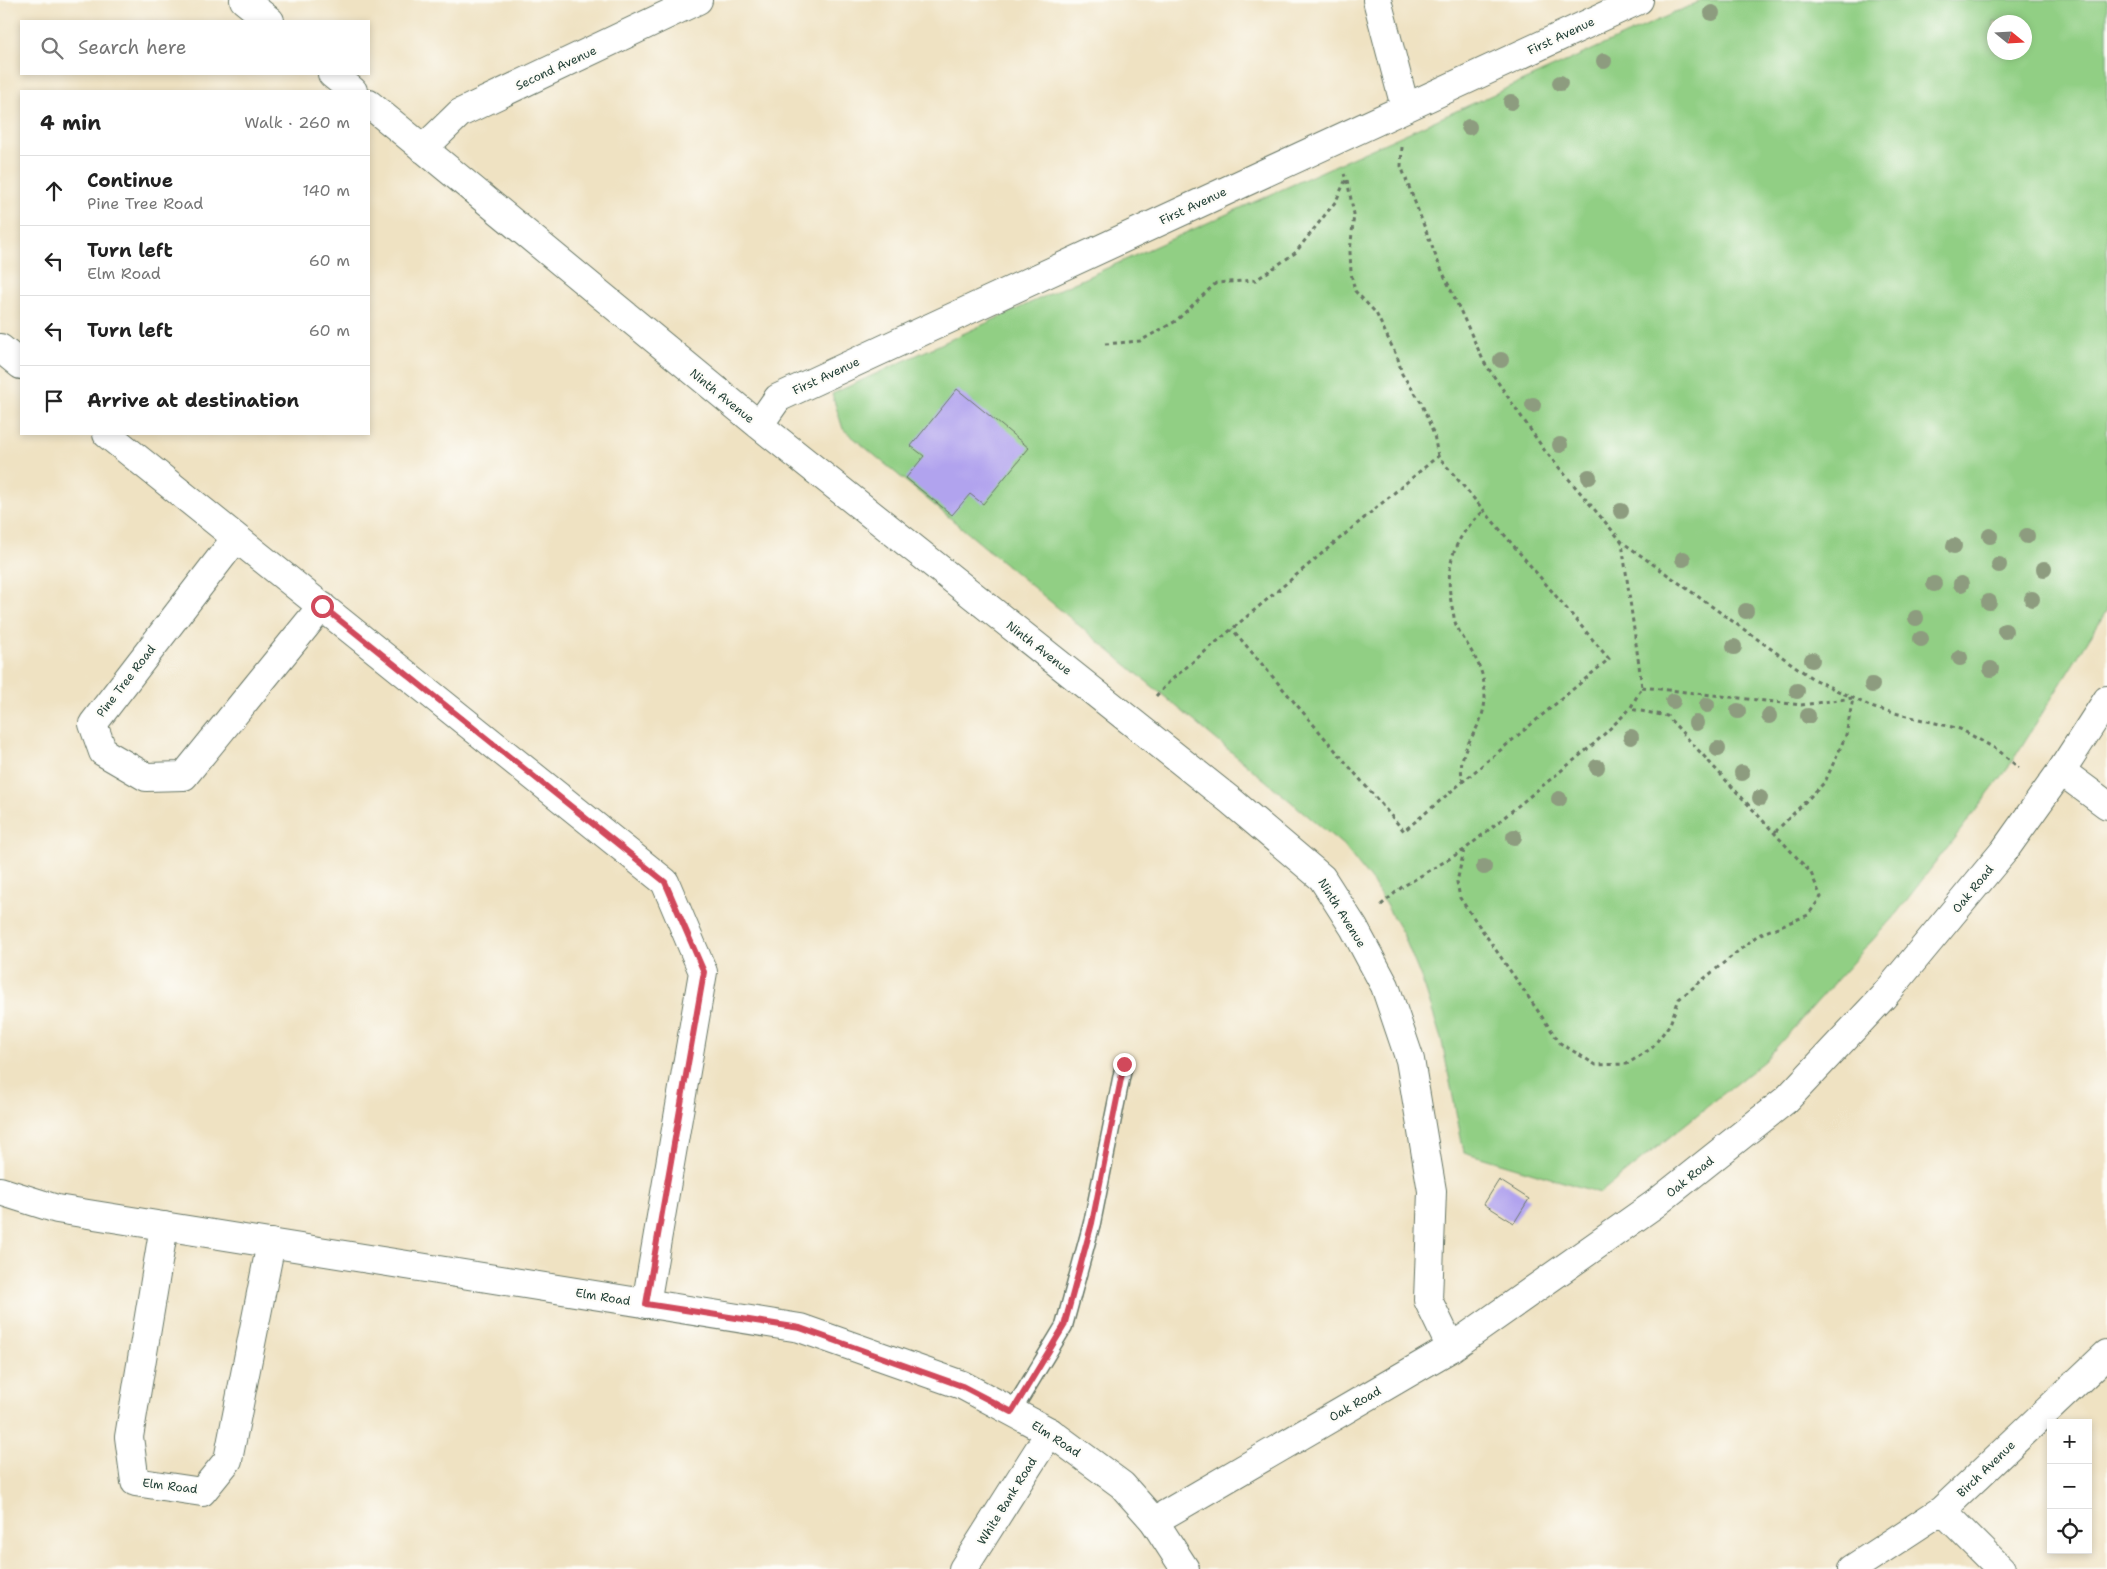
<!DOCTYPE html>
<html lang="en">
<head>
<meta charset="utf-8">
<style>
  body { margin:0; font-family:"Shantell Sans",sans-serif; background:#f6f6f6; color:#222 }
  .controls { position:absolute; right:15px; bottom:15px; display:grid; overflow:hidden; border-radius:0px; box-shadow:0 2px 8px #0003 }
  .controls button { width:45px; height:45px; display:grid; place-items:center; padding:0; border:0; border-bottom:1px solid #e0e0e0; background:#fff; color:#222; font:25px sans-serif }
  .compass { position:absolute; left:1987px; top:15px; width:45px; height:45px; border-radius:50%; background:#fff; box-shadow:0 2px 8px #0003; rotate:108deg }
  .stop { position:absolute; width:15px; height:15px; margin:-11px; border:4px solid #d1495b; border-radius:50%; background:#fff }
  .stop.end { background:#d1495b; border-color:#fff; box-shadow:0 1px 5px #0008 }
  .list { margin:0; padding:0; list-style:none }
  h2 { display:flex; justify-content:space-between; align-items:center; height:65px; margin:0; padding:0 20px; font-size:21px }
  h2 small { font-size:16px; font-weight:400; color:#767676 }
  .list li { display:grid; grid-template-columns:32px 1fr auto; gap:15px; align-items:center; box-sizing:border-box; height:70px; padding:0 20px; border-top:1px solid #e0e0e0 }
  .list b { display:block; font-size:19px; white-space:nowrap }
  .list p { margin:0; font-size:16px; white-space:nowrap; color:#767676 }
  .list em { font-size:16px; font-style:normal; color:#767676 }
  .icon { flex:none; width:28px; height:28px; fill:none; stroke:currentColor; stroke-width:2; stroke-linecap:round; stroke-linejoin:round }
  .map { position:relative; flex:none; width:2107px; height:1569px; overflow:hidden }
  .search { position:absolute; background:#fff; box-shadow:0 2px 8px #0003; left:20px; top:20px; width:350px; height:55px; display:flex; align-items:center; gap:12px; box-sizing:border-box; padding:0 18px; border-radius:0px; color:#767676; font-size:19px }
  .panel { position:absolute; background:#fff; box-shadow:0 2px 8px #0003; left:20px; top:90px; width:350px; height:345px; border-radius:0px }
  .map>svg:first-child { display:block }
</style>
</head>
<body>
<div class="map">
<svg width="2107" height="1569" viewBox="0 0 2107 1569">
  <rect width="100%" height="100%" fill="#fdfcf7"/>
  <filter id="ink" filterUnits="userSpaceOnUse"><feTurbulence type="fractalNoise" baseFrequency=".02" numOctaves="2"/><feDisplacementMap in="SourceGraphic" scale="10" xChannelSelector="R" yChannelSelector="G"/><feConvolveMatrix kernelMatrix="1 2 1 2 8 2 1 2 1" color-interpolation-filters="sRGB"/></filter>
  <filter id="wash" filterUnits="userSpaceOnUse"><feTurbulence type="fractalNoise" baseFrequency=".0096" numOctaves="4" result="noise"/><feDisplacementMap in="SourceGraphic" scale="20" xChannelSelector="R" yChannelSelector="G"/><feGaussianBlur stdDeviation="1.12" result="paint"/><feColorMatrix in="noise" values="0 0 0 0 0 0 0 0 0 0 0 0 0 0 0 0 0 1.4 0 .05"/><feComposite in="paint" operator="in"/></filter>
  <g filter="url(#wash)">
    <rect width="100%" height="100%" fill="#efe2c2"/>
    <path fill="#91cf84" stroke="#58865c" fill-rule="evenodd" d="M1703,0H2107V610L2006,771L1896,914L1764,1061L1600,1193L1464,1152L1442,1042L1425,988L1403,934L1373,883L1343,845L843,429L832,394L1065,287ZM1994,22H2024V52H1994Z"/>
    <g id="blocks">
      <path fill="#b1a3ee" d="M957,389L1029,448L983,504L970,494L952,515L906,478L924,456L911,446Z
        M1499,1180L1529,1199L1514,1223L1484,1204Z"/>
    </g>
  </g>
  <g filter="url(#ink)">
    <use href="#blocks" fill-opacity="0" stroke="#687766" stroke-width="1"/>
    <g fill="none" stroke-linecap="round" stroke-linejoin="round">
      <defs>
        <path id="service" d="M1012,1412L1064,1326L1092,1223L1124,1064"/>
        <path id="minor" d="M244,0L270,21
          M1377,0L1405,107
          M332,74L353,91
          M369,104L759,425L1231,801L1322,878L1354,928L1385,986L1410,1060L1432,1191L1428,1300L1451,1348
          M423,149L460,113L698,0
          M0,348L21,365
          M759,425L778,398L1639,0
          M107,434L665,882L703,972L646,1304
          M236,538L93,724L103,752L146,777L184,776L322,606
          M2061,771L2107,805
          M164,1226L129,1437L135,1482L202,1492L228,1460L271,1243
          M1942,1510L2001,1569
          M1154,1521L1451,1348L1655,1204L1787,1099L1883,997L2004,851L2061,771L2107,700
          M963,1569L1050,1432
          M1852,1569L1942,1510L2107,1354"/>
        <path id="tertiary" d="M0,1191L57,1209L800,1328L962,1385L1050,1432L1122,1485L1154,1521L1185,1569"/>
      </defs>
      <use href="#service" stroke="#687766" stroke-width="19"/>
      <use href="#minor" stroke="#687766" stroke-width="30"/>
      <use href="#tertiary" stroke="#687766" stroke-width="30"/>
      <path stroke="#687766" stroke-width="3" stroke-dasharray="4 4" stroke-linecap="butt" d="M1402,147L1401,166L1438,262L1484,362L1545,451L1622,542L1813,679L1874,708L1960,729L1998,750L2019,768
        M1347,180L1354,214L1350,252L1351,273L1355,291L1376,313L1398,359L1402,374L1421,402L1434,435L1438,456
        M1105,344L1140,341L1176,321L1216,283L1256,280L1295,253L1336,201L1346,179L1344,174
        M1642,687L1801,705L1853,698L1846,735L1825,782L1774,833
        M1156,696L1170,681L1438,456L1609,659L1404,831L1232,629
        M1463,782C1454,745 1485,733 1485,696C1485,667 1471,652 1458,629C1454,623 1454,614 1452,607C1444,567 1453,537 1484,511
        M1464,850L1457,882L1460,898L1560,1043L1596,1065L1627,1064L1652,1048L1670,1024L1679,999L1758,935L1808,915L1821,897L1811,873L1667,716L1630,709
        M1381,905L1402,887L1464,850L1595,743L1630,709L1642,687L1622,543"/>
      <use href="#service" stroke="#fff" stroke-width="16"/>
      <use href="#minor" stroke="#fff" stroke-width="28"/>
      <use href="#tertiary" stroke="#fff" stroke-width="28"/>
    </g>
    <g fill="#8d9c7f">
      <circle cx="1712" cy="13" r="8"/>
      <circle cx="1604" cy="61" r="8"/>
      <circle cx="1560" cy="83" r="8"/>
      <circle cx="1511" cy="102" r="8"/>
      <circle cx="1469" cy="127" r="8"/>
      <circle cx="1501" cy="360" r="8"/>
      <circle cx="1533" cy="405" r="8"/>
      <circle cx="1560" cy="445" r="8"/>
      <circle cx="1589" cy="477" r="8"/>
      <circle cx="1621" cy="511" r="8"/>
      <circle cx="1990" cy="536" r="8"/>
      <circle cx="2027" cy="536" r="8"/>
      <circle cx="1954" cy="546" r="8"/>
      <circle cx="1683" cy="559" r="8"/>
      <circle cx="1999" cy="565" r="8"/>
      <circle cx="2044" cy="569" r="8"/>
      <circle cx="1934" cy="584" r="8"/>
      <circle cx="1961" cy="584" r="8"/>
      <circle cx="2032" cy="599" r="8"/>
      <circle cx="1989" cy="602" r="8"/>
      <circle cx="1746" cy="611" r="8"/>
      <circle cx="1916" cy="618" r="8"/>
      <circle cx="2005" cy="631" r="8"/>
      <circle cx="1921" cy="639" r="8"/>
      <circle cx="1734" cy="647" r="8"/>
      <circle cx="1960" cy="658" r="8"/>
      <circle cx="1812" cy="660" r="8"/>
      <circle cx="1991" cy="669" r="8"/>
      <circle cx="1872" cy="685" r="8"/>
      <circle cx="1797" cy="691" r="8"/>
      <circle cx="1673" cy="701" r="8"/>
      <circle cx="1707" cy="705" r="8"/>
      <circle cx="1738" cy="711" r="8"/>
      <circle cx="1769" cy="716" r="8"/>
      <circle cx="1808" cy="716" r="8"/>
      <circle cx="1696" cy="723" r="8"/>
      <circle cx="1631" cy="737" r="8"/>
      <circle cx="1718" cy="749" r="8"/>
      <circle cx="1597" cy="767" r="8"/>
      <circle cx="1742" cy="773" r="8"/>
      <circle cx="1760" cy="798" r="8"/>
      <circle cx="1559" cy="799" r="8"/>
      <circle cx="1514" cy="837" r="8"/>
      <circle cx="1484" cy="867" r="8"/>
    </g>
  </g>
  <g fill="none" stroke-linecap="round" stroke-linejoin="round" filter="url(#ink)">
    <path stroke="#d1495b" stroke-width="6" d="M322,606L665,882L704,972L646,1304L800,1328L962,1386L1012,1412L1064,1326L1092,1223L1124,1064"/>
  </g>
  <g text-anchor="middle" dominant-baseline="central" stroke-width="4.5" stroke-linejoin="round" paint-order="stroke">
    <g font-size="12" fill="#1f3d34" stroke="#fdfcf7">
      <text transform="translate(1561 36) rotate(-25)">First Avenue</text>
      <text transform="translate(556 68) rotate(-25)">Second Avenue</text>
      <text transform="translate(1193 206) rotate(-25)">First Avenue</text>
      <text transform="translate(826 376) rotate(-25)">First Avenue</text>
      <text transform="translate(722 396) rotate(39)">Ninth Avenue</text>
      <text transform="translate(1039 648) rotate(38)">Ninth Avenue</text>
      <text transform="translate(126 681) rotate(-52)">Pine Tree Road</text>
      <text transform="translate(1973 889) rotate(-51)">Oak Road</text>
      <text transform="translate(1342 913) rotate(58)">Ninth Avenue</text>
      <text transform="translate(1690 1177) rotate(-39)">Oak Road</text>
      <text transform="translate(603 1297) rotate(9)">Elm Road</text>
      <text transform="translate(1355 1404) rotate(-30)">Oak Road</text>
      <text transform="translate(1056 1439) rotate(33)">Elm Road</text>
      <text transform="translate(1986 1469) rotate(-44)">Birch Avenue</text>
      <text transform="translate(170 1486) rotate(7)">Elm Road</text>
      <text transform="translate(1007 1501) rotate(-58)">White Bank Road</text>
    </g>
  </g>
</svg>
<div class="controls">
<button>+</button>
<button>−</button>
<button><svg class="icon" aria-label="locate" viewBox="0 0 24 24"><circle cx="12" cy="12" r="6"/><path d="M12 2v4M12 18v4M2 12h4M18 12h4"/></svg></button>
</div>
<svg class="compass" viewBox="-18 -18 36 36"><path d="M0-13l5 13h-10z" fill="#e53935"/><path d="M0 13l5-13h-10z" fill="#767676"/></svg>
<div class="stop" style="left:322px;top:606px"></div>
<div class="stop end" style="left:1124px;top:1064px"></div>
<div class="search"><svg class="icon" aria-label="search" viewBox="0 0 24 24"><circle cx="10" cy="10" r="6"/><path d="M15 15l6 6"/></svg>Search here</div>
<section class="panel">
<h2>4 min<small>Walk · 260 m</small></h2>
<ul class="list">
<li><svg class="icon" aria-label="ahead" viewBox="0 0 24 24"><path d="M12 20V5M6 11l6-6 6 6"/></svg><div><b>Continue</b><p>Pine Tree Road</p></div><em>140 m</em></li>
<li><svg class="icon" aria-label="left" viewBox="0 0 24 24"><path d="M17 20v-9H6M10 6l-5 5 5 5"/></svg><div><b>Turn left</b><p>Elm Road</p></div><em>60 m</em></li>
<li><svg class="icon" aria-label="left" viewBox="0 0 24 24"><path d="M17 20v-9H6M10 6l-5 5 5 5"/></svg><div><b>Turn left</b></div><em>60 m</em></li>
<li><svg class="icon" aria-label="arrive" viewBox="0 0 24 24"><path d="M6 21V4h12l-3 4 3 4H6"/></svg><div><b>Arrive at destination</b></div></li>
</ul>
</section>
</div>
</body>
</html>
